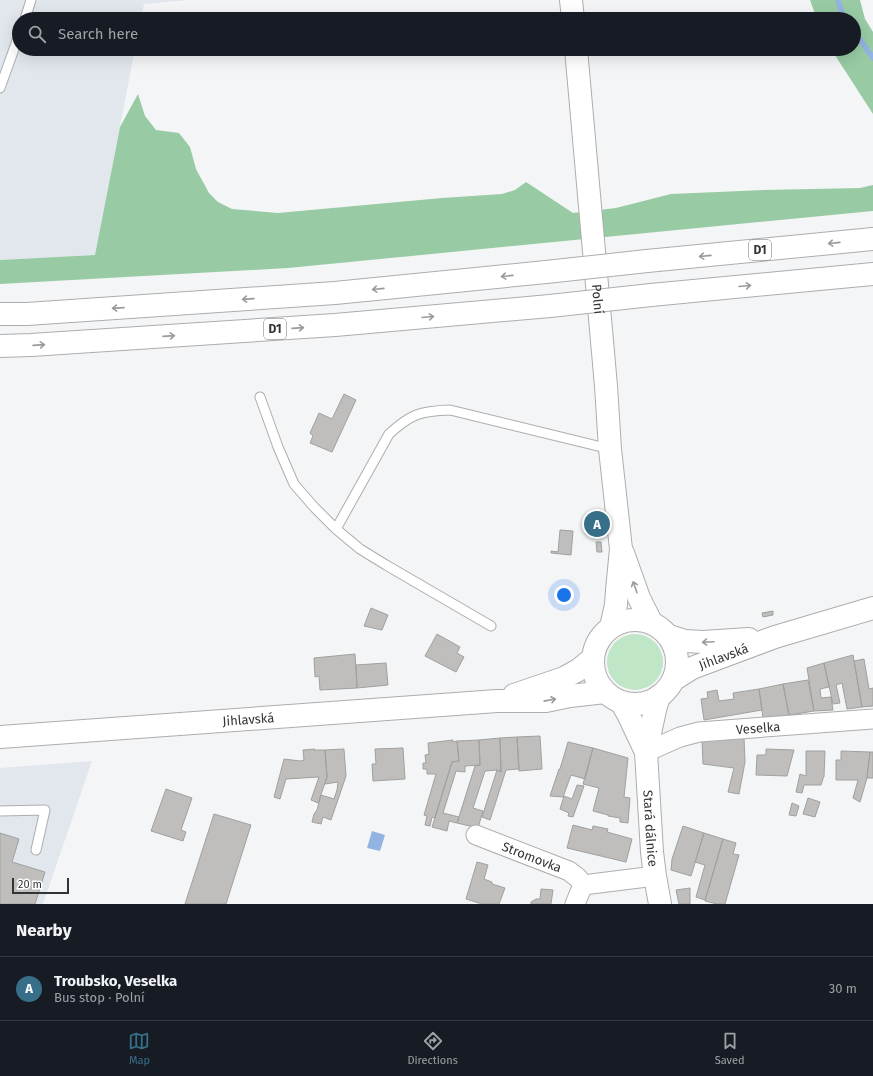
<!DOCTYPE html>
<html lang="en">
<head>
<meta charset="utf-8">
<style>
  body { margin:0; font-family:"Fira Sans",sans-serif; background:#242831; color:#f1f3f6 }
  .scale { position:absolute; left:12px; bottom:10px; width:57px; box-sizing:border-box; padding-left:4px; border:2px solid #343434; border-top:0; font-size:11px; line-height:14px; white-space:nowrap; color:#343434; -webkit-text-stroke:3px #fff; paint-order:stroke }
  .you { position:absolute; left:564px; top:595px; width:14px; height:14px; margin:-10px; border:3px solid #fff; border-radius:50%; background:#1a73e8; box-shadow:0 0 0 6px #1a73e833 }
  .badge { display:grid; place-items:center; width:26px; height:26px; border-radius:50%; background:#376f89; color:#fff; font-size:13px; font-weight:700 }
  .pin { position:absolute; translate:-50% -50%; border:2px solid #fff; box-shadow:0 1px 4px #0006 }
  .list { margin:0; padding:0; list-style:none }
  h2 { display:flex; justify-content:space-between; align-items:center; height:52px; margin:0; padding:0 16px; font-size:17px }
  h2 small { font-size:13px; font-weight:400; color:#9ea1a6 }
  .list li { display:grid; grid-template-columns:26px 1fr auto; gap:12px; align-items:center; box-sizing:border-box; height:64px; padding:0 16px; border-top:1px solid #363941 }
  .list b { display:block; font-size:15px; white-space:nowrap }
  .list p { margin:0; font-size:13px; white-space:nowrap; color:#9ea1a6 }
  .list em { font-size:13px; font-style:normal; color:#9ea1a6 }
  .icon { flex:none; width:22px; height:22px; fill:none; stroke:currentColor; stroke-width:2; stroke-linecap:round; stroke-linejoin:round }
  .map { position:relative; flex:none; width:873px; height:904px; overflow:hidden }
  .search { position:absolute; background:#171b24; box-shadow:0 4px 16px #0002; left:12px; right:12px; top:12px; height:44px; display:flex; align-items:center; gap:10px; box-sizing:border-box; padding:0 14px; border-radius:22px; color:#9ea1a6; font-size:15px }
  .sheet { height:116px; background:#171b24 }
  nav { display:flex; justify-content:space-around; align-items:center; box-sizing:border-box; height:56px; border-top:1px solid #363941; background:#171b24; font-size:11px; color:#9ea1a6 }
  nav a { display:grid; justify-items:center; gap:2px }
  nav .on { color:#376f89 }
  .map>svg:first-child { display:block }
</style>
</head>
<body>
<div class="map">
<svg width="873" height="904" viewBox="0 0 873 904">
  <rect width="100%" height="100%" fill="#f4f5f6"/>
  <path fill="#e2e7ee" d="M0,0H189L144,4L141,19H19V49H135L95,255L0,260Z
    M92,761L43,904H0V768Z"/>
  <path fill="#c0e6c8" d="M607 662a28 28 0 1 1 56 0a28 28 0 1 1-56 0Z"/>
  <path fill="#98cba4" d="M810,0H860L865,19L873,32V114L831,49H854V19H817Z
    M138,94L145,116L156,130L179,133L190,147L196,169L209,193L218,202L232,209L278,213L442,198L502,194L515,190L526,182L573,213L616,208L671,194L764,190L860,188L873,185V211L288,268L0,284V260L95,255L120,127Z"/>
  <path fill="#93b3e2" d="M372,831L385,835L380,851L367,848Z"/>
  <g fill="none" stroke-linecap="round" stroke-linejoin="round">
    <path stroke="#93b3e2" stroke-width="5.5" d="M838,0L842,14L846,19
      M854,31L873,58"/>
  </g>
  <path fill="#bfbebd" stroke="#a0a09f" d="M344,394L356,400L332,452L310,443L313,436L310,433L319,413L332,419Z
    M560,530L573,531L571,555L551,553V551L558,552Z
    M596,542H601L602,552H597Z
    M371,608L388,615L382,630L364,626Z
    M773,611V615L763,617L762,613Z
    M437,634L460,647L457,653L464,657L456,672L425,656Z
    M355,654L357,688L320,690L319,676L315,677L314,658Z
    M853,655L862,707L847,709L842,683L836,685L840,703L833,704L824,663Z
    M864,659L869,689L873,688V706L862,707L854,661Z
    M386,663L388,685L357,688L356,665Z
    M824,663L829,687L820,689L821,698L831,697L833,710L814,711L807,668Z
    M808,680L814,711L789,715L783,684Z
    M783,684L789,715L763,718L759,689Z
    M759,689L762,710L704,720L701,699L708,698L707,692L717,690L719,701L734,699L733,693Z
    M540,736L542,769L519,771L517,737Z
    M517,737L519,769L506,770L490,820L482,817L497,770L501,772L500,738Z
    M744,737L745,762L739,794L728,792L734,768L703,764L702,740Z
    M500,738L501,772L497,770L485,771L473,808L483,811L478,828L457,823L475,766L480,765L479,740Z
    M453,740V742L457,741L459,761L452,762L435,818L432,817L430,826L425,825L427,816L424,815L436,774H427V769H423V763H426L425,755L429,754L428,743Z
    M479,740L480,765L465,766V772L456,771L443,813L459,817L457,823L449,821L447,831L432,827L452,762L459,761L457,741Z
    M568,742L593,748L585,779L571,775L563,797L550,796L559,769H560Z
    M403,748L405,779L373,781L372,764H376L375,749Z
    M593,748L628,758L624,797L630,798L628,823L620,822V818L608,816V815L593,811L599,788L583,784Z
    M315,749L314,750H325L327,777L318,803L311,800L319,777L286,779L280,799L274,797L284,759L300,761L304,760L303,750Z
    M344,749L346,776L331,820L323,817L321,824L312,822L314,814L317,810L321,795L334,799L337,790L338,782L325,784L327,777L325,750Z
    M766,749L794,750L787,776L756,775L757,755H766Z
    M806,751H825L824,777H823V779L821,785H804L802,793L796,792L800,774L806,776Z
    M841,751L870,752L867,778L860,802L853,798L858,780H836V760H841Z
    M870,752H873V778H867Z
    M577,785L584,786L573,817L568,816L569,813L560,809L564,796L572,799Z
    M166,789L192,798L181,830L186,832L183,841L151,831Z
    M808,798L820,802L815,817L803,814Z
    M792,803L799,806L796,816L789,815Z
    M214,814L251,825L226,904H185Z
    M573,825L592,830L593,826L608,829L607,832L632,839L626,862L567,848Z
    M683,826L704,833L691,876L671,870L672,859Z
    M0,833L19,839L12,862L45,872L35,904H0Z
    M704,833L723,839L705,900L696,897L705,865L695,862Z
    M723,839L736,843L733,854L739,855L725,904H717L705,901Z
    M477,862L488,865L484,879L492,882V884L505,888L499,904H482L466,899Z
    M690,888V904H679L676,890Z
    M541,889L553,890L551,904H531V902L536,899H540Z"/>
  <g fill="none" stroke-linecap="round" stroke-linejoin="round">
    <defs>
      <path id="service" d="M25,19L31,0
        M0,88L19,35
        M260,397L278,447L294,484L314,507L336,529L360,549L386,565L491,626
        M336,529L389,434C411,414 420,411 450,410L610,449
        M0,811L45,810L36,850"/>
      <g id="minor">
        <path id="s1" d="M646,752L680,737L699,732L873,719"/>
        <path id="s2" d="M476,835L569,871L578,878L583,885"/>
        <path d="M583,885L655,876"/>
        <path d="M575,904L583,885"/>
      </g>
      <g id="tertiary">
        <path d="M571,0L573,19"/>
        <path id="s3" d="M576,49L606,386L610,449L621,549L617,590L616,605L611,627"/>
        <path d="M623,553L639,598L651,622"/>
      </g>
      <g id="secondary">
        <circle cx="635" cy="662" r="42"/>
        <path d="M669,636L685,641L703,642L749,639"/>
        <path id="s4" d="M673,680L692,668L775,637L873,608"/>
        <path d="M514,695L564,678L580,669L593,658"/>
        <path id="s5" d="M659,696L655,710L646,752L652,852L655,876L660,904"/>
        <path d="M621,702L628,714L646,752"/>
        <path id="s6" d="M0,737L497,701H546L570,696L605,692"/>
      </g>
      <path id="motorway" d="M647,261L873,239
        M651,295L873,274
        M0,314H27L335,293L546,272
        M0,346L31,345L335,325L550,306"/>
    </defs>
    <use href="#service" stroke="#adadae" stroke-width="11"/>
    <use href="#minor" stroke="#adadae" stroke-width="21"/>
    <use href="#tertiary" stroke="#adadae" stroke-width="24"/>
    <use href="#secondary" stroke="#adadae" stroke-width="24"/>
    <use href="#motorway" stroke="#adadae" stroke-width="24"/>
    <use href="#service" stroke="#fff" stroke-width="9"/>
    <use href="#minor" stroke="#fff" stroke-width="19"/>
    <use href="#tertiary" stroke="#fff" stroke-width="22"/>
    <use href="#secondary" stroke="#fff" stroke-width="22"/>
    <use href="#motorway" stroke="#fff" stroke-width="22"/>
    <defs>
      <path id="motorway-bridge" d="M546,272L647,261
        M550,306L651,295"/>
    </defs>
    <use href="#motorway-bridge" stroke="#adadae" stroke-width="24" stroke-linecap="butt"/>
    <use href="#motorway-bridge" stroke="#fff" stroke-width="22"/>
  </g>
  <defs><path id="oneway-shaft" d="M-6 0H5M1.5-3L5.5 0L1.5 3" fill="none" stroke-width="1.6" stroke-linecap="round" stroke-linejoin="round"/></defs>
  <g stroke="#9a9a9a">
    <use href="#oneway-shaft" transform="translate(834 243) rotate(174)"/>
    <use href="#oneway-shaft" transform="translate(705 256) rotate(174)"/>
    <use href="#oneway-shaft" transform="translate(507 276) rotate(174)"/>
    <use href="#oneway-shaft" transform="translate(745 286) rotate(-5)"/>
    <use href="#oneway-shaft" transform="translate(378 289) rotate(174)"/>
    <use href="#oneway-shaft" transform="translate(248 299) rotate(176)"/>
    <use href="#oneway-shaft" transform="translate(118 308) rotate(176)"/>
    <use href="#oneway-shaft" transform="translate(428 317) rotate(-5)"/>
    <use href="#oneway-shaft" transform="translate(298 328) rotate(-4)"/>
    <use href="#oneway-shaft" transform="translate(169 336) rotate(-4)"/>
    <use href="#oneway-shaft" transform="translate(39 345) rotate(-4)"/>
    <use href="#oneway-shaft" transform="translate(635 587) rotate(-109)"/>
    <use href="#oneway-shaft" transform="translate(708 642) rotate(177)"/>
    <use href="#oneway-shaft" transform="translate(550 700) rotate(-11)"/>
  </g>
  <g text-anchor="middle" dominant-baseline="central" stroke-width="3.5" stroke-linejoin="round" paint-order="stroke">
    <g fill="#fff" stroke="#717171" stroke-width="1">
      <rect x="749" y="240" width="22" height="20" rx="3"/>
      <rect x="264" y="319" width="22" height="20" rx="3"/>
    </g>
    <g font-size="12" font-weight="bold" fill="#343434">
      <text x="760" y="250">D1</text>
      <text x="275" y="329">D1</text>
    </g>
    <g font-size="13" fill="#343434" stroke="#fff">
      <text stroke="none"><textPath href="#s3" startOffset="251">Polní</textPath></text>
      <text stroke="none"><textPath href="#s4" startOffset="56">Jihlavská</textPath></text>
      <text stroke="none"><textPath href="#s6" startOffset="249">Jihlavská</textPath></text>
      <text stroke="none"><textPath href="#s1" startOffset="116">Veselka</textPath></text>
      <text stroke="none"><textPath href="#s5" startOffset="134">Stará dálnice</textPath></text>
      <text stroke="none"><textPath href="#s2" startOffset="60">Stromovka</textPath></text>
    </g>
  </g>
</svg>
<div class="scale">20 m</div>
<div class="you"></div>
<div class="pin badge" style="left:597px;top:524px">A</div>
<div class="search"><svg class="icon" aria-label="search" viewBox="0 0 24 24"><circle cx="10" cy="10" r="6"/><path d="M15 15l6 6"/></svg>Search here</div>
</div>
<section class="sheet">
<h2>Nearby<small></small></h2>
<ul class="list">
<li><span class="badge">A</span><div><b>Troubsko, Veselka</b><p>Bus stop · Polní</p></div><em>30 m</em></li>
</ul>
</section>
<nav>
<a class="on"><svg class="icon" aria-label="map" viewBox="0 0 24 24"><path d="M3 6l6-2 6 2 6-2v14l-6 2-6-2-6 2zM9 4v14M15 6v14"/></svg>Map</a>
<a><svg class="icon" aria-label="directions" viewBox="0 0 24 24"><path d="M12 3l9 9-9 9-9-9zM9 14v-3h6M13 9l2 2-2 2"/></svg>Directions</a>
<a><svg class="icon" aria-label="saved" viewBox="0 0 24 24"><path d="M7 4h10v16l-5-4-5 4z"/></svg>Saved</a>
</nav>
</body>
</html>
